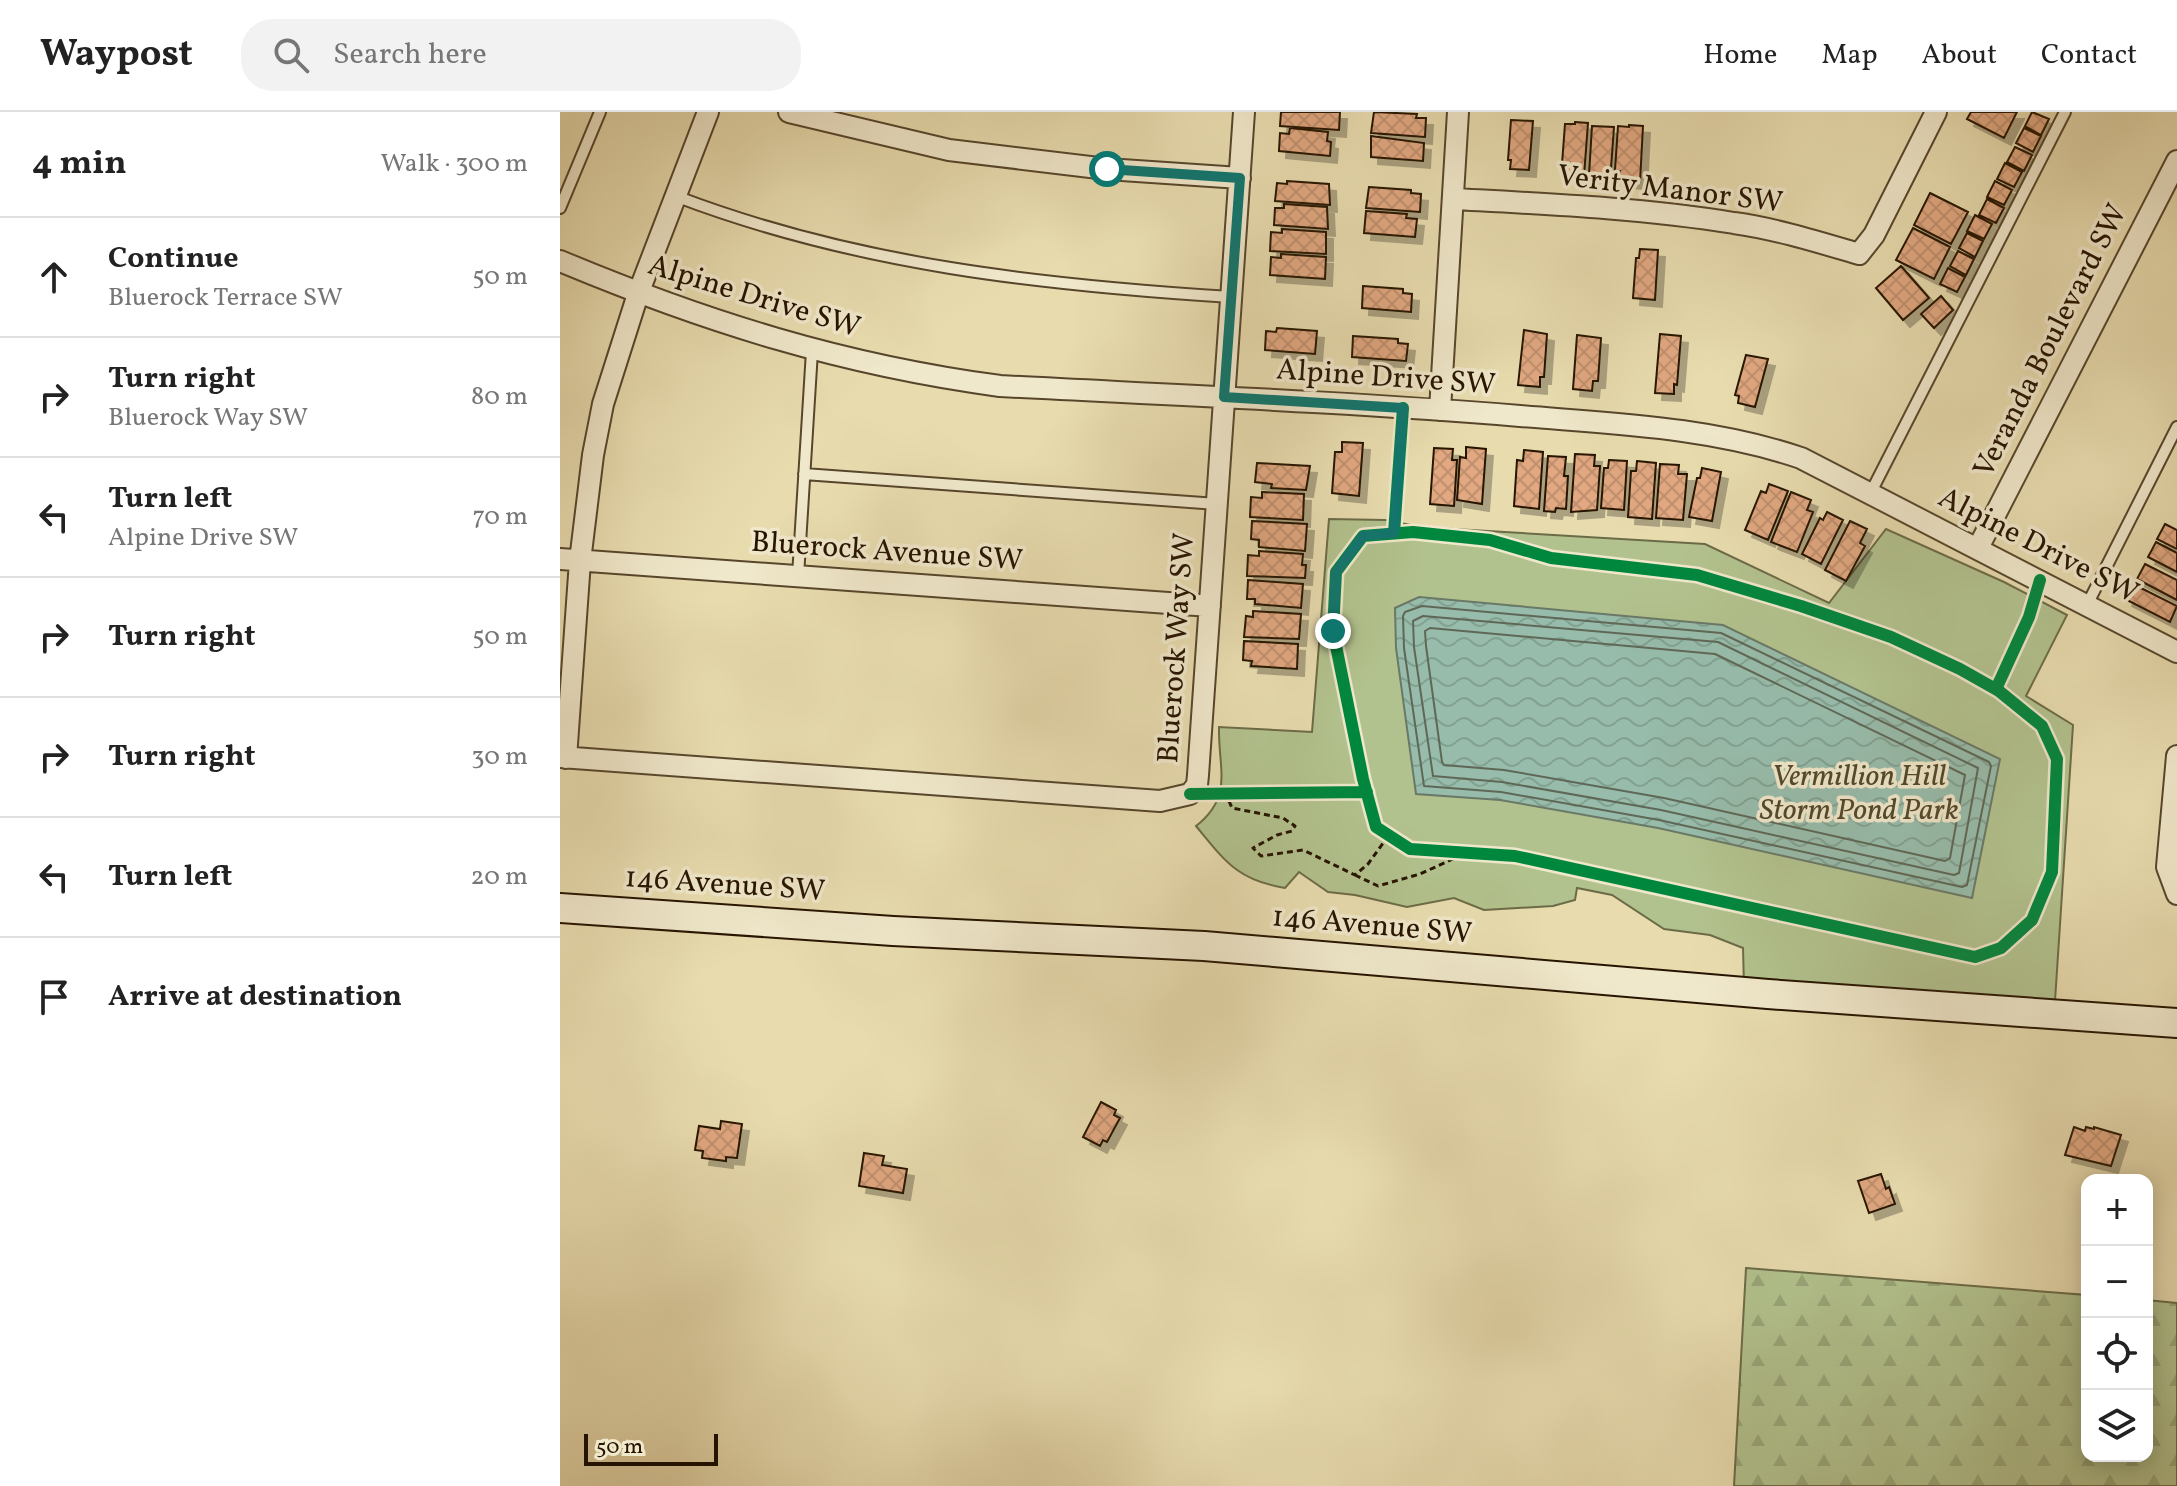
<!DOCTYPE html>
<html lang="en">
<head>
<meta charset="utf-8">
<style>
  body { margin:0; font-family:Vollkorn,serif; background:#f2f2f2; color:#222 }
  .controls { position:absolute; right:24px; bottom:24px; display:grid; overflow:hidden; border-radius:16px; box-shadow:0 4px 20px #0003 }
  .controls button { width:72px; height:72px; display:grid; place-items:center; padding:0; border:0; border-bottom:2px solid #e0e0e0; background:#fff; color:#222; font:40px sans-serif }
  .scale { position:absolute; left:24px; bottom:20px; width:134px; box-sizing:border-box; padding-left:8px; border:4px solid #271400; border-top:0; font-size:22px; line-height:28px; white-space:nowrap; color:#271400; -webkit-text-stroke:6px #f0e8cb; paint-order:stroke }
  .stop { position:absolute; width:24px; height:24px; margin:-18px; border:6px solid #0f766e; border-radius:50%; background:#fff }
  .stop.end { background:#0f766e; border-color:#fff; box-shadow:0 2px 8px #0008 }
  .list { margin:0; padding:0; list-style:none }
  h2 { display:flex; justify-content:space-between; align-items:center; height:104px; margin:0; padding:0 32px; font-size:34px }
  h2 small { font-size:26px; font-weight:400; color:#767676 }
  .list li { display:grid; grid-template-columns:52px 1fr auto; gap:24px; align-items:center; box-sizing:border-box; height:120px; padding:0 32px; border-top:2px solid #e0e0e0 }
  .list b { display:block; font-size:30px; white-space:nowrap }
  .list p { margin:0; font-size:26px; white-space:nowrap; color:#767676 }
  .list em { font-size:26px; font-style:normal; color:#767676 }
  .icon { flex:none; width:44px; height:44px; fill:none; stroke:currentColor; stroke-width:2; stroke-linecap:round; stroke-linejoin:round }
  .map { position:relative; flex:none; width:1617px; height:1374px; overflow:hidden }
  header { display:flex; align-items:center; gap:48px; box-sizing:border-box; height:112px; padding:0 40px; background:#fff; border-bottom:2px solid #e0e0e0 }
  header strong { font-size:38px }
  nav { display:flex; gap:44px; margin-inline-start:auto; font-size:28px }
  .search { width:560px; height:72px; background:#f2f2f2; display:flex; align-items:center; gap:20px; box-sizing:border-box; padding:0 28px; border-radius:32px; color:#767676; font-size:30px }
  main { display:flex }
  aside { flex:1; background:#fff }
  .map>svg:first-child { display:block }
</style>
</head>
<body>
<header>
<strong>Waypost</strong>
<div class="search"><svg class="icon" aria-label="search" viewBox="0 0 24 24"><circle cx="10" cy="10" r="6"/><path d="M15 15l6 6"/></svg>Search here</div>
<nav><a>Home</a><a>Map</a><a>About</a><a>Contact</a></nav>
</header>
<main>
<aside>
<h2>4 min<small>Walk · 300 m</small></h2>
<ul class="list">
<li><svg class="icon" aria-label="ahead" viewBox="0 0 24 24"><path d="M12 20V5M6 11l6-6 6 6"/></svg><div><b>Continue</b><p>Bluerock Terrace SW</p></div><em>50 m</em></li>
<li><svg class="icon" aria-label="right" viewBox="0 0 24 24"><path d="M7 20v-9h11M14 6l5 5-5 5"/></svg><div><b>Turn right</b><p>Bluerock Way SW</p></div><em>80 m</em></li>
<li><svg class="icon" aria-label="left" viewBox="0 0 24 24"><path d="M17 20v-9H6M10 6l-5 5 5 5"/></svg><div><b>Turn left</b><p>Alpine Drive SW</p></div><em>70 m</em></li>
<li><svg class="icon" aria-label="right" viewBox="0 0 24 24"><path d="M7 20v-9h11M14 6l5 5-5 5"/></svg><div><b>Turn right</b></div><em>50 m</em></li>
<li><svg class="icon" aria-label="right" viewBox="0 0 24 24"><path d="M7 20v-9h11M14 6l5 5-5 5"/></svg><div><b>Turn right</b></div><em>30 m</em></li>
<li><svg class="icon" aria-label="left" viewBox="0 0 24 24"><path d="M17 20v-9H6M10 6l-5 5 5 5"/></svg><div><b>Turn left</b></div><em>20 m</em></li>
<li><svg class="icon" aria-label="arrive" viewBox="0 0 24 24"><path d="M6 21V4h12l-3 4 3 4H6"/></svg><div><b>Arrive at destination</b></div></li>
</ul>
</aside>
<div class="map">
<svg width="1617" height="1374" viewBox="0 0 1617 1374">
  <defs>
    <pattern id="forest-firs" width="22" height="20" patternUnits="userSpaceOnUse" patternTransform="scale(2)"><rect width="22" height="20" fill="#b2c28e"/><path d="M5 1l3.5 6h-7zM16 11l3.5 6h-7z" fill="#99a679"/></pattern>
    <pattern id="water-waves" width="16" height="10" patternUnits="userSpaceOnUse" patternTransform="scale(2)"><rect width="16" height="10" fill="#97bcab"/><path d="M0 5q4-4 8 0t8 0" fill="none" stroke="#82a191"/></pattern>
    <pattern id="building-cross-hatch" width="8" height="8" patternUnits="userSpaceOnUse" patternTransform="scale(2)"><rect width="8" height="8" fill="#e1a881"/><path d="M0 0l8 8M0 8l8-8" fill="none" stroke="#c1906e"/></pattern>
    <filter id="shadow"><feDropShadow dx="7" dy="7" stdDeviation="0" flood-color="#0004"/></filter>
  </defs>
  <rect width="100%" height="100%" fill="#e8dcaf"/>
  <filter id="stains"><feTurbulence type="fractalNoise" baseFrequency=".0025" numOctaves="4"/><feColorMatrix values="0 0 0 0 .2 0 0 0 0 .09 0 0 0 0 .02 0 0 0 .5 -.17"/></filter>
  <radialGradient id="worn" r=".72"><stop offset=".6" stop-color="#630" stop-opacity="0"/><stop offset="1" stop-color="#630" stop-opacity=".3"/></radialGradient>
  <path fill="#b2c28e" stroke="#6c6b47" stroke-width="2" d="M769,407L825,408L861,415L1145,432L1269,491L1326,417L1444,470L1507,503L1466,584L1513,613L1495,889L1184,875L1183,836L1150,823L1104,817L1052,783L1017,776L1015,788L993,794L924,798L894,786L847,795L795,783L768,780L739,760L725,776C677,768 665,749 636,714C674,684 658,657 659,615L752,620Z"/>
  <path fill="url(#forest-firs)" stroke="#6c6b47" stroke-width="2" d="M1186,1156L1527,1183V1344H1587V1188L1617,1191V1374H1174Z"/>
  <path fill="url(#water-waves)" stroke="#6a7967" stroke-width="2" d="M859,485L1163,513L1440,647L1412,786L1098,716L940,688L856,682L836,536L835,496Z"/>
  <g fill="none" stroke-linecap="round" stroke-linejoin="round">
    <path stroke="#5f6856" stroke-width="2" d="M862,494L1161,521L1429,650L1431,654L1407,773L1402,775L1099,708L941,680L864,674L844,536L843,504L845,500Z
      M863,504L1158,530L1418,656L1399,761L1394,763L1101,698L942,670L873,664L854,535L853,509Z
      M870,516L1155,542L1405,663L1390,746L1385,749L1104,686L944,658L884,653L882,650L866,534L865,519Z"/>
  </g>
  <path fill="url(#building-cross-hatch)" stroke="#271400" stroke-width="2" filter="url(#shadow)" d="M721,0H780L779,18L720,14Z
    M814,0L857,2L856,6H866L865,25L811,21Z
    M1411,0H1457L1444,26L1407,7Z
    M1472,0L1489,7L1481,23L1465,14Z
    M951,8L973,9L969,58L950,57L951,48H948Z
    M1015,10L1028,11L1024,64L1006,63L1007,53L1002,52L1005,12H1015Z
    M1069,13L1083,14L1080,70L1059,69L1060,59L1055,58L1058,14L1069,15Z
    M1032,14L1054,15L1051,56H1048V65L1029,63Z
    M730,16L768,20L767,29L771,30L770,44L719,39L720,21L729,22Z
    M1464,16L1481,24L1473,40L1456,31Z
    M811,24L864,31L863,49L811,45Z
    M1455,35L1472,43L1464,59L1447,50Z
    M1445,51L1462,60L1454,75L1437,67Z
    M727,69L769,72L770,93L715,89L717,71L727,72Z
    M1435,69L1452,78L1444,93L1427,85Z
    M809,75L851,78V81L861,82L860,100L806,96Z
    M1370,81L1408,100L1391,132L1354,113Z
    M1427,87L1444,96L1436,111L1419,103Z
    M724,92L767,95L768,117L714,113L715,96H724Z
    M806,99L847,102L846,106L857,107L855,125L804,121Z
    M1415,103L1432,112L1424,127L1407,119Z
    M1353,116L1390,135L1374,167L1336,148Z
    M722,117L766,120V142L710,139L711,120L722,121Z
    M1407,121L1423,129L1415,145L1399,136Z
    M1080,137L1098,138L1095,188L1073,186L1076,146H1079Z
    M1398,139L1414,147L1406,163L1390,154Z
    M721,142L766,145L765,167L710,163L711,145L721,146Z
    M1341,154L1369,186L1343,208L1316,176Z
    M1388,156L1405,165L1397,180L1380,172Z
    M803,174L843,177V181L852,182L851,200L802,196Z
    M1381,184L1393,198L1374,216L1361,202Z
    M717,216L757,219L755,242L705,238L706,219L716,220Z
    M964,218L987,222L984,265H980V275L958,273Z
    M1100,222L1121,224L1117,273L1114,272V282L1095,281Z
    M1017,223L1041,226L1038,269H1033L1032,279L1013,277Z
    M793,224L838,227V231L848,232L846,249L792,245Z
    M1186,243L1208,247L1195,295L1178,291L1179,284L1175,283Z
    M782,330L803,331L799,384L772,381L775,340H782Z
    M906,335L926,337L922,392L897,388L900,345L906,346Z
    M874,336L893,337L892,348H897L894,394L870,392Z
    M964,338L983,340L979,397L954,394L957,348L963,349Z
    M1015,342L1035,343L1034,354H1040L1037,398L1011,400Z
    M988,344L1006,345L1004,364H1008L1006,397L996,396L995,400L984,399Z
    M1049,348L1067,349L1064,398L1041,396L1044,356H1048Z
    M1077,349L1096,351L1092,407L1068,405L1071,359H1076Z
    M697,351L750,354L746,378L711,376L712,372L695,370Z
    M1100,352L1119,353L1118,362H1127L1123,408L1096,406Z
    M1142,356L1161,360L1152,409L1129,405L1137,366H1140Z
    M1209,372L1228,379L1208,428L1185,418L1201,379L1206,381Z
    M702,380L744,382L743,408L690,405L691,385L702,386Z
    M1231,380L1251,388L1247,398L1253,400L1237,440L1211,430Z
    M1267,400L1283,408L1261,452L1242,442L1260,406L1263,408Z
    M692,409L747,412L745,439L699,435V428L691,427Z
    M1290,409L1307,417L1300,431L1305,434L1286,469L1265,458Z
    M1605,412L1617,418V437L1597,427Z
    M1596,430L1617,441V460L1588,445Z
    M699,439L743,442L742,453H746L745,466L687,464L688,443L699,444Z
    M1585,452L1617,468V488L1577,467Z
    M688,468L743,472L741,496L695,492V487H687Z
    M1573,472L1617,494L1610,510L1565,487Z
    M693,499L741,502L739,527L684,525L686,504L693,505Z
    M684,529L738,532L737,557L691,554L692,549L683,548Z
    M541,990L556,998L554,1003L560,1006L547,1030L543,1028L540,1034L523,1025Z
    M161,1009L182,1012L177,1046L166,1045V1049L142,1046L143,1039L135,1038L139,1014L160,1017Z
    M1514,1015L1525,1019L1526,1015L1534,1017V1015L1561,1023L1551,1054L1505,1043Z
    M304,1041L324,1044L322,1053L347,1057L343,1081L299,1074Z
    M1321,1062L1326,1077L1329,1075L1335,1092L1309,1101L1298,1069Z"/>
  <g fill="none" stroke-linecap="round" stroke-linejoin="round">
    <defs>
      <path id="lane" d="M118,85C297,153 481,173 671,185
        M0,96L40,0
        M244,362L657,392
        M1310,382L1505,0
        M238,464L252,239
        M1527,493L1617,315"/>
      <path id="street" d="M229,0L389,38L547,57L680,66
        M894,87C987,92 1082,96 1174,111C1217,117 1258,130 1299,142L1314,123L1376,0
        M0,149C146,210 283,253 440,274C613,283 787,290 960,304C1055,312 1150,315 1241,346L1617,540
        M880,298L898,0
        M1418,436L1617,49
        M0,447L650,494
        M1617,644L1607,755L1617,782
        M0,645L600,689L630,682L637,673L638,663L684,0
        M6,646L20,449L33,343L43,292L78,182L148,0"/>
      <path id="secondary" d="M0,796L333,819L644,834L1208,882L1617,911"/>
    </defs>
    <use href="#lane" stroke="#57462c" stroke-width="14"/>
    <use href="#street" stroke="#57462c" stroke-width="24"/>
    <use href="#secondary" stroke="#271400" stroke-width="32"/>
    <path stroke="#271400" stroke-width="3" stroke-dasharray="6 4" stroke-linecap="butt" d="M665,680L672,696L723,706L735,714L732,719L717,723L693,736L701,744L743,738L795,763L808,752L829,723
      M795,763L818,774L860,762L906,741"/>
    <use href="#lane" stroke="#f0e8cb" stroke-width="10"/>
    <use href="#street" stroke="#f0e8cb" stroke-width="20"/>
    <use href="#secondary" stroke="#f0e8cb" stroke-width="28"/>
    <defs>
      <path id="cycleway" d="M853,420L930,428L991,446L1137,463L1241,494L1331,525L1400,557L1439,579L1482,614L1497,647L1492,760L1472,808L1441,836L1415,845L955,744L850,737L816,715L803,667L773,519L776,460L803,424Z
        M834,421L843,296
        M1436,577L1469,505L1480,468
        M630,682L807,680"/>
    </defs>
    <use href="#cycleway" stroke="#f0e8cb" stroke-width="17"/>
    <use href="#cycleway" stroke="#00873e" stroke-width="12"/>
  </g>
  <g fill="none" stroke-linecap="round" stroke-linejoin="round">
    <path stroke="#0f766e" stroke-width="10" d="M547,57L680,66L664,285L843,296L834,421L803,424L776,460L773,519"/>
  </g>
  <g text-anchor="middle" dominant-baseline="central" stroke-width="7" stroke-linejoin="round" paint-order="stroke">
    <g font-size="30" fill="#271400" stroke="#f0e8cb">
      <text transform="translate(1110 78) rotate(7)">Verity Manor SW</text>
      <text transform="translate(194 185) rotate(17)">Alpine Drive SW</text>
      <text transform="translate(1491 229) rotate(-63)">Veranda Boulevard SW</text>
      <text transform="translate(826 266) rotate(4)">Alpine Drive SW</text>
      <text transform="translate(1478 434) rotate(27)">Alpine Drive SW</text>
      <text transform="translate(327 440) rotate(4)">Bluerock Avenue SW</text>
      <text transform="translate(617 536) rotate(-86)">Bluerock Way SW</text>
      <text transform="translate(165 773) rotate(4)">146 Avenue SW</text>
      <text transform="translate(812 814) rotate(5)">146 Avenue SW</text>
    </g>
    <g font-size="30" font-style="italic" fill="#51482b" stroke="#f0e8cb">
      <text x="1299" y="665">Vermillion Hill<tspan x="1299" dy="34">Storm Pond Park</tspan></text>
    </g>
  </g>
  <rect width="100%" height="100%" filter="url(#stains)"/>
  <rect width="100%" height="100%" fill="url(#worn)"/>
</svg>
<div class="controls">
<button>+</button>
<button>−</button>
<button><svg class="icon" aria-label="locate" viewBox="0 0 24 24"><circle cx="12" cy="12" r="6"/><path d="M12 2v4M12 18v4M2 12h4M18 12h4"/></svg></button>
<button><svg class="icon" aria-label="layers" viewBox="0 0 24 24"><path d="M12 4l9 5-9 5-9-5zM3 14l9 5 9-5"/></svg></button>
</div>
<div class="scale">50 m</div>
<div class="stop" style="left:547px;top:57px"></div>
<div class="stop end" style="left:773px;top:519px"></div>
</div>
</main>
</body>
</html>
